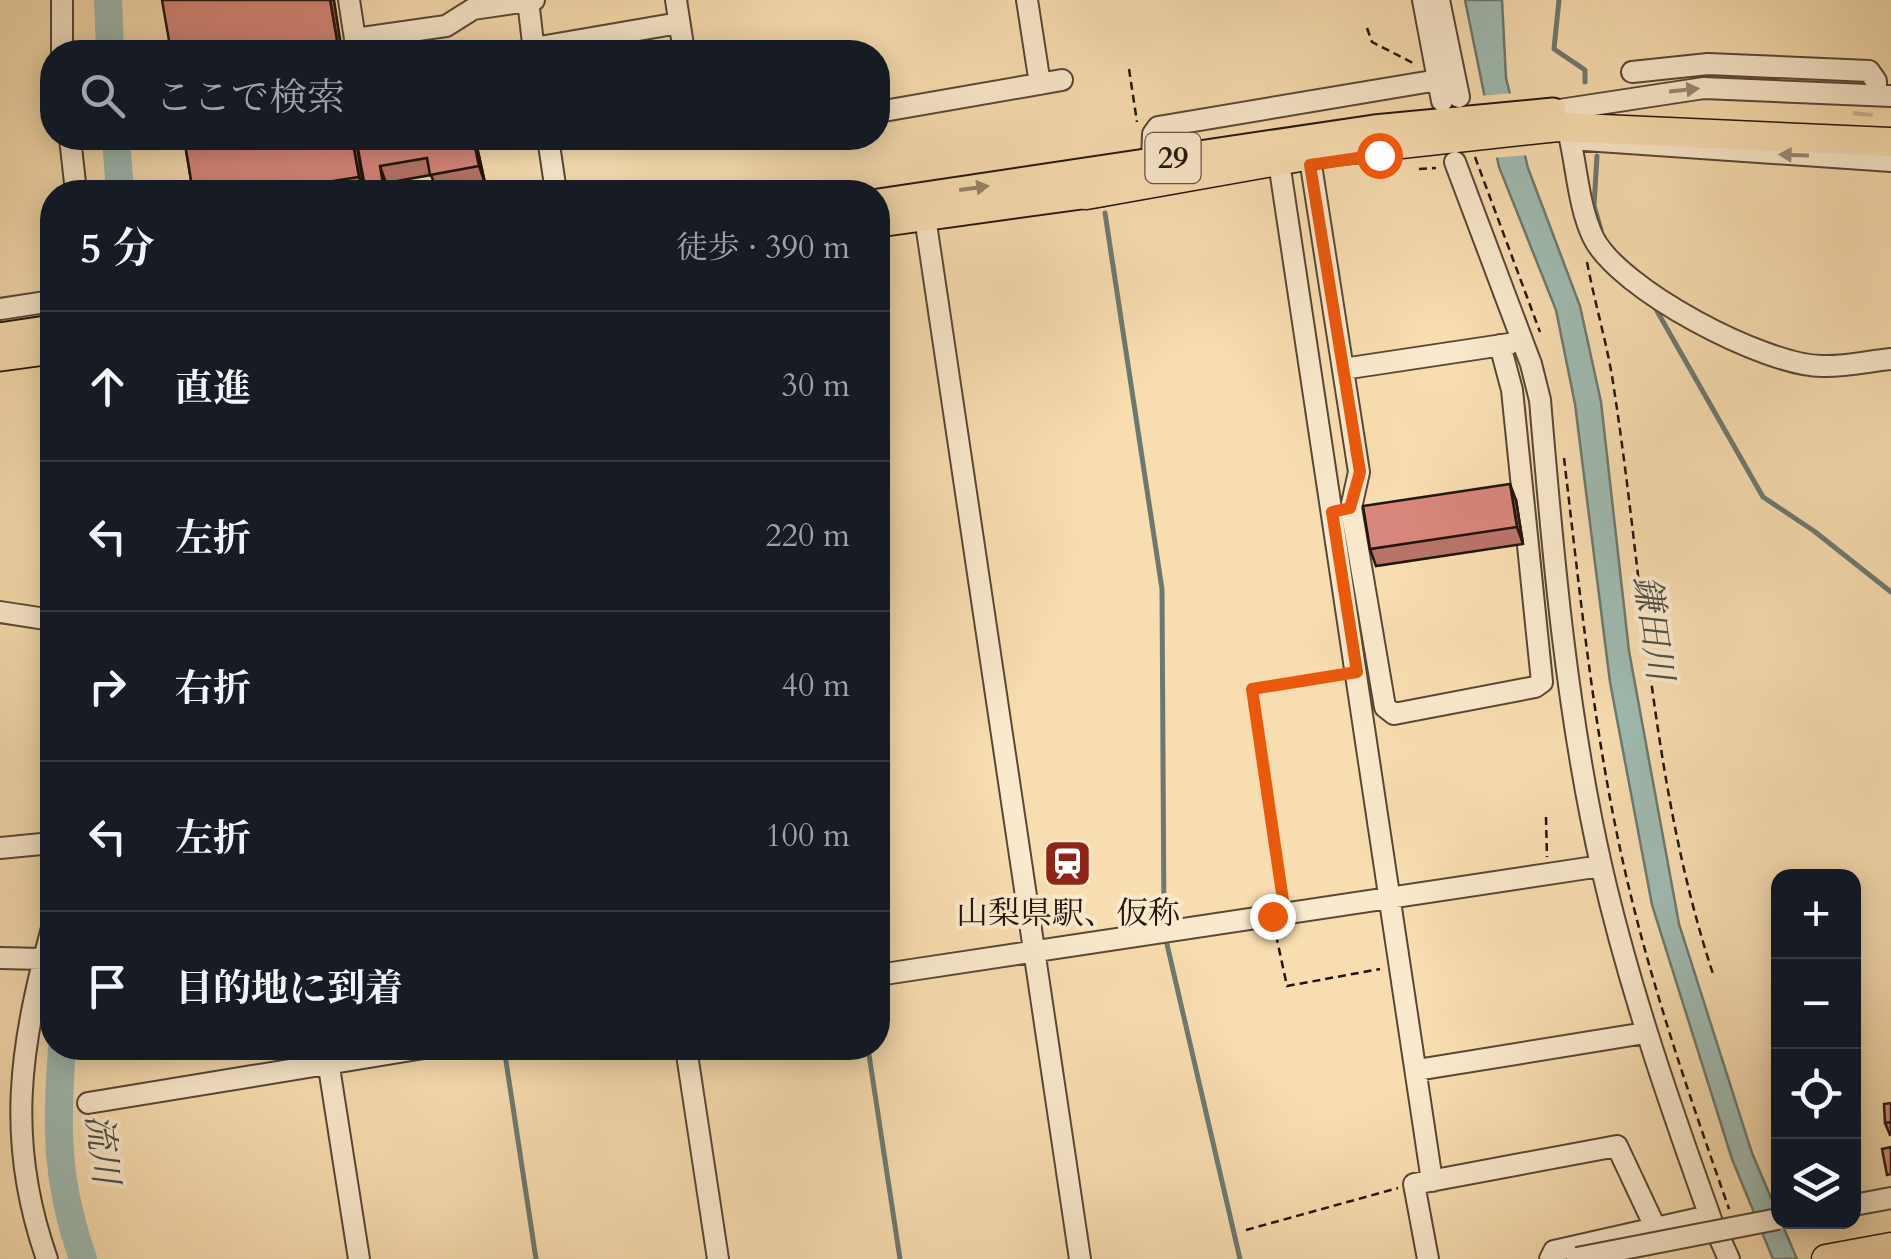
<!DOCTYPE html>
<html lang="ja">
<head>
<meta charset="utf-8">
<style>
  body { margin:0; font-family:Cardo,"Noto Serif JP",serif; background:#242831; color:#f1f3f6 }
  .controls { position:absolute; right:30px; bottom:30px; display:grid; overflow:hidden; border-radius:20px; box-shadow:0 5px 25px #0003 }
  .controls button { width:90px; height:90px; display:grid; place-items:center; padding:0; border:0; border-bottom:2px solid #363941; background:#171b24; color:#f1f3f6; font:50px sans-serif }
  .stop { position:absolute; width:30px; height:30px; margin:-22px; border:8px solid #ea580c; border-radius:50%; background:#fff }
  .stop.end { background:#ea580c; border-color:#fff; box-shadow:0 2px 10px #0008 }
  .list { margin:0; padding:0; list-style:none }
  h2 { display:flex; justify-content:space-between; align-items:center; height:130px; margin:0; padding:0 40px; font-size:42px }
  h2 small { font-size:32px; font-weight:400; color:#9ea1a6 }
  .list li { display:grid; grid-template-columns:65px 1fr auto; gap:30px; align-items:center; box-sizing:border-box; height:150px; padding:0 40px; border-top:2px solid #363941 }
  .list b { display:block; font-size:38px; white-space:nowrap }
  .list em { font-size:32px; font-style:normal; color:#9ea1a6 }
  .icon { flex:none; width:55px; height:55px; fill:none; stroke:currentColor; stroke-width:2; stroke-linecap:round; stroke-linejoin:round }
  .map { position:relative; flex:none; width:1891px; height:1259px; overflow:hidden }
  .search { position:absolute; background:#171b24; box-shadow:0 5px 25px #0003; left:40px; top:40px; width:850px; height:110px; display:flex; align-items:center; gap:25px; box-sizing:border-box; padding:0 35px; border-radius:40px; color:#9ea1a6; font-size:38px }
  .panel { position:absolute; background:#171b24; box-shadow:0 5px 25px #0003; left:40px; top:180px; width:850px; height:880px; border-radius:40px }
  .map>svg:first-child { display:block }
</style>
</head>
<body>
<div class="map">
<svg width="1891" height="1259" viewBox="0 0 1891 1259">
  <rect width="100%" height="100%" fill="#f8ddb0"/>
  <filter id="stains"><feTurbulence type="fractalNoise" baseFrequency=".002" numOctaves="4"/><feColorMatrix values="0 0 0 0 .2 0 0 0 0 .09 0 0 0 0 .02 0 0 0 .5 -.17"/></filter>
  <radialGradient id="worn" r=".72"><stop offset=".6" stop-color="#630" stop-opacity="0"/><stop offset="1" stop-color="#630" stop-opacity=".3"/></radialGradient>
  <path fill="#9fbbb2" stroke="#6d7970" stroke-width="2.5" d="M1465,0H1502L1506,78L1528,168L1580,306L1601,402L1629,651L1679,924L1752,1153L1797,1259H1773L1732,1159L1652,905L1610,682L1575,404L1556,310L1499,167Z"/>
  <path fill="#f8ddb0" d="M1515,93L1530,155L1492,158L1478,96Z"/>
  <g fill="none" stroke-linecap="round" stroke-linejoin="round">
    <path stroke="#6d7970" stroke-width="5" d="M1559,0L1554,49L1585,70V82
      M1597,156L1594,206L1601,230
      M1105,213L1162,589L1164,926
      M1653,304L1763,497L1814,531L1891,592
      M1166,940L1240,1259
      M504,1048L536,1259
      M868,1048L900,1259"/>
    <path stroke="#9fbbb2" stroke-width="28" d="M108,0L110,52
      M116,138L120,192
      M62,1048C56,1128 56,1182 83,1259"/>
    <path stroke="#cdb590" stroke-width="20" stroke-dasharray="20 10" stroke-linecap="butt" d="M1860,146L1863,112"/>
    <defs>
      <path id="minor" d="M349,0L355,39L446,26L473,9L534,0
        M528,0L534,52
        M676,0L684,52
        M1027,0L1040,84
        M1423,0L1442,101
        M1439,0L1459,97
        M534,48L679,23
        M62,52V0
        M1632,72L1708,64L1869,71L1876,81V94
        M1553,111L1704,88L1891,96
        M878,112L1062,80
        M70,138L76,192
        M548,138L556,192
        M706,138H734
        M1152,161L1153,134L1158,127L1438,80
        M1891,161L1570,139C1577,171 1579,207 1593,237C1618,289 1765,366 1822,366C1845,367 1869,361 1891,359
        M1455,162L1531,364L1540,400C1553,557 1567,716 1602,869C1630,991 1671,1108 1713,1225
        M1311,165L1359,472L1351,508L1385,707L1394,714L1535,687L1542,682L1512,390L1500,345
        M1280,169L1432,1181
        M925,217L1080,1259
        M0,309L52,301
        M1343,369L1509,344
        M0,612L52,620
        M0,848L52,843
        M0,958L44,959
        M878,975L1601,866
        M326,1048L359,1259
        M686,1048L718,1259
        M1417,1070L1645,1033
        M88,1103L424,1048
        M1854,1205L1891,1198
        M1720,1239L1729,1259
        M47,1259C5,1140 20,1046 52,928
        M1428,1259L1414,1184L1617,1146L1656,1229
        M1550,1259L1554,1251L1709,1216"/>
      <path id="major" d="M878,202L1374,128L1553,111
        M878,224L1103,193
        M0,336L52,328
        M0,358L52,351"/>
      <path id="highway" d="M1086,195L1328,152L1558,127L1891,142
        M1826,1259L1891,1247"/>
    </defs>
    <use href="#minor" stroke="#584736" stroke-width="24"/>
    <use href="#major" stroke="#23150e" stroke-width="29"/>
    <use href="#highway" stroke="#23150e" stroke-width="31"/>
    <path stroke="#23150e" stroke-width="2.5" stroke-dasharray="8 5" stroke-linecap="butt" d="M1367,28L1372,42L1415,64
      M1129,69L1137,122
      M1475,157L1540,332
      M1419,169L1436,168
      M1587,262C1595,305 1608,346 1614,389C1644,584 1651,785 1713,974
      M1564,458C1581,601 1595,747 1629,888C1655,997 1692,1103 1729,1209
      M1546,817L1547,857
      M1282,898L1252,689L1337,675
      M1276,935L1287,986L1380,969
      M1246,1230L1398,1188"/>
    <use href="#minor" stroke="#fae9cc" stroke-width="20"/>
    <use href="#major" stroke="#f8ddb0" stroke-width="25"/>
    <use href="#highway" stroke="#f8ddb0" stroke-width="28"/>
    <defs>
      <path id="minor-bridge" d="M1577,1258L1778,1219"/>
    </defs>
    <use href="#minor-bridge" stroke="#584736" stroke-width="24" stroke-linecap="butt"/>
    <use href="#minor-bridge" stroke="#fae9cc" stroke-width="20"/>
  </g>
  <path fill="#b9746a" stroke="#23150e" stroke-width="2.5" d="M184,138H356L364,192H193Z
    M356,138H475L485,183L437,191L431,175L386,183L387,192H367Z
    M1516,500L1523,544L1376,566L1370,549Z
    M1891,1103V1135H1890L1885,1123Z"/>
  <path fill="#965e56" stroke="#23150e" stroke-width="2.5" d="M330,0H334L342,52H339Z
    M352,138H356L364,192L359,177Z
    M473,138H475L485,183L479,166Z
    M380,166L386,183L387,192H386L383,184Z
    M1510,484L1516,500L1523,544L1517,527Z"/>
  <path fill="#d7877b" stroke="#23150e" stroke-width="2.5" d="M162,0H330L339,52H171Z
    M184,138H352L359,177L262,192H193Z
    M356,138H473L479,166L430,175L427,158L380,166L383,184L365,187Z
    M1510,484L1517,527L1370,549L1363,506Z
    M1891,1103V1122L1885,1123L1884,1104Z
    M1891,1147V1174L1887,1175L1882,1149Z"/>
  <defs><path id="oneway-solid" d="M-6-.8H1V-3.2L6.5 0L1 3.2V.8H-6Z" transform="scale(2.5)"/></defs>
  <g fill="#998a76">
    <use href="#oneway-solid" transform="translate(1684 90) rotate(-6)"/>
    <use href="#oneway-solid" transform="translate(1794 155) rotate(-178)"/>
  </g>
  <use fill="#988367" href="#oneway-solid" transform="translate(974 188) rotate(-8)"/>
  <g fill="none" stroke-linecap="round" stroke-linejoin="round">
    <path stroke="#ea580c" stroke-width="12" d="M1272,916L1285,914L1252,689L1357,672L1332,512L1350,508L1360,472L1310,165L1379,155"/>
  </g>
  <defs>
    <symbol id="station-square" viewBox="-11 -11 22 22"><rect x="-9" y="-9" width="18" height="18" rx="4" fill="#8f2418" stroke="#fae9cc"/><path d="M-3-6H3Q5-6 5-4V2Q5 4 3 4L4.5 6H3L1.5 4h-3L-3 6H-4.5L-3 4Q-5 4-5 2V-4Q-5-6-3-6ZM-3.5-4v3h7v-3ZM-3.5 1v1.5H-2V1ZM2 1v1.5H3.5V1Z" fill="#fff"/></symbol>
  </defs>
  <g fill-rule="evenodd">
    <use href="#station-square" x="1040" y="836" width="55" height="55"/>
  </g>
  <g text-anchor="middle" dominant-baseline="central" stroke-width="8" stroke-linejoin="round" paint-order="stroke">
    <rect fill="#fae9cc" stroke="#645547" stroke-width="2.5" x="1145.5" y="133" width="55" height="50" rx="8"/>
    <g font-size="30" font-weight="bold" fill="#23150e">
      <text x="1173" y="158">29</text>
    </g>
    <g font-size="32" fill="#23150e" stroke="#fae9cc">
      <text x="1068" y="914">山梨県駅、仮称</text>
    </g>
    <g font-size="35" font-style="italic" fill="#4e4f47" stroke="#fae9cc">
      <text transform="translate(1653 628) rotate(82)">鎌田川</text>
      <text transform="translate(102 1149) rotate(83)">流川</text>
    </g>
  </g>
  <rect width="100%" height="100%" filter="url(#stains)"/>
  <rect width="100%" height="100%" fill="url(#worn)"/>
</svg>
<div class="controls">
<button>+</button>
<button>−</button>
<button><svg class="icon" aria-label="locate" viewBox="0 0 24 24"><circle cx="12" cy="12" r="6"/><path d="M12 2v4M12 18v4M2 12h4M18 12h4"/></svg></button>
<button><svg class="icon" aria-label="layers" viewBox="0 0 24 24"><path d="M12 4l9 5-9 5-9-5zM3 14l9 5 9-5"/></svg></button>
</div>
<div class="stop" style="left:1379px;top:155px"></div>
<div class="stop end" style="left:1272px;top:916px"></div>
<div class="search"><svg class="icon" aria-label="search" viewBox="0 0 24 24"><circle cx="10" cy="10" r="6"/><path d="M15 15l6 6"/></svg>ここで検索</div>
<section class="panel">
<h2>5 分<small>徒歩 · 390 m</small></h2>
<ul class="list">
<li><svg class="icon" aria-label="ahead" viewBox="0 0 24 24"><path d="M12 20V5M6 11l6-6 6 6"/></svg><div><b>直進</b></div><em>30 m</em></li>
<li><svg class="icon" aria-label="left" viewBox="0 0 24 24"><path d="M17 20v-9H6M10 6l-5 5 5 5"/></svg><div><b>左折</b></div><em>220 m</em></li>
<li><svg class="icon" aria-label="right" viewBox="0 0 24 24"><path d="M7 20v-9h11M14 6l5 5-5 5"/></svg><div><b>右折</b></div><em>40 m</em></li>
<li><svg class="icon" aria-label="left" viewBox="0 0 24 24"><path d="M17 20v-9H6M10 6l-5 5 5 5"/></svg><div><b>左折</b></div><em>100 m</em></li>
<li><svg class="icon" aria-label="arrive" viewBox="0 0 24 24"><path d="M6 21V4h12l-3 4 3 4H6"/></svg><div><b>目的地に到着</b></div></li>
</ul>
</section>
</div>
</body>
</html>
